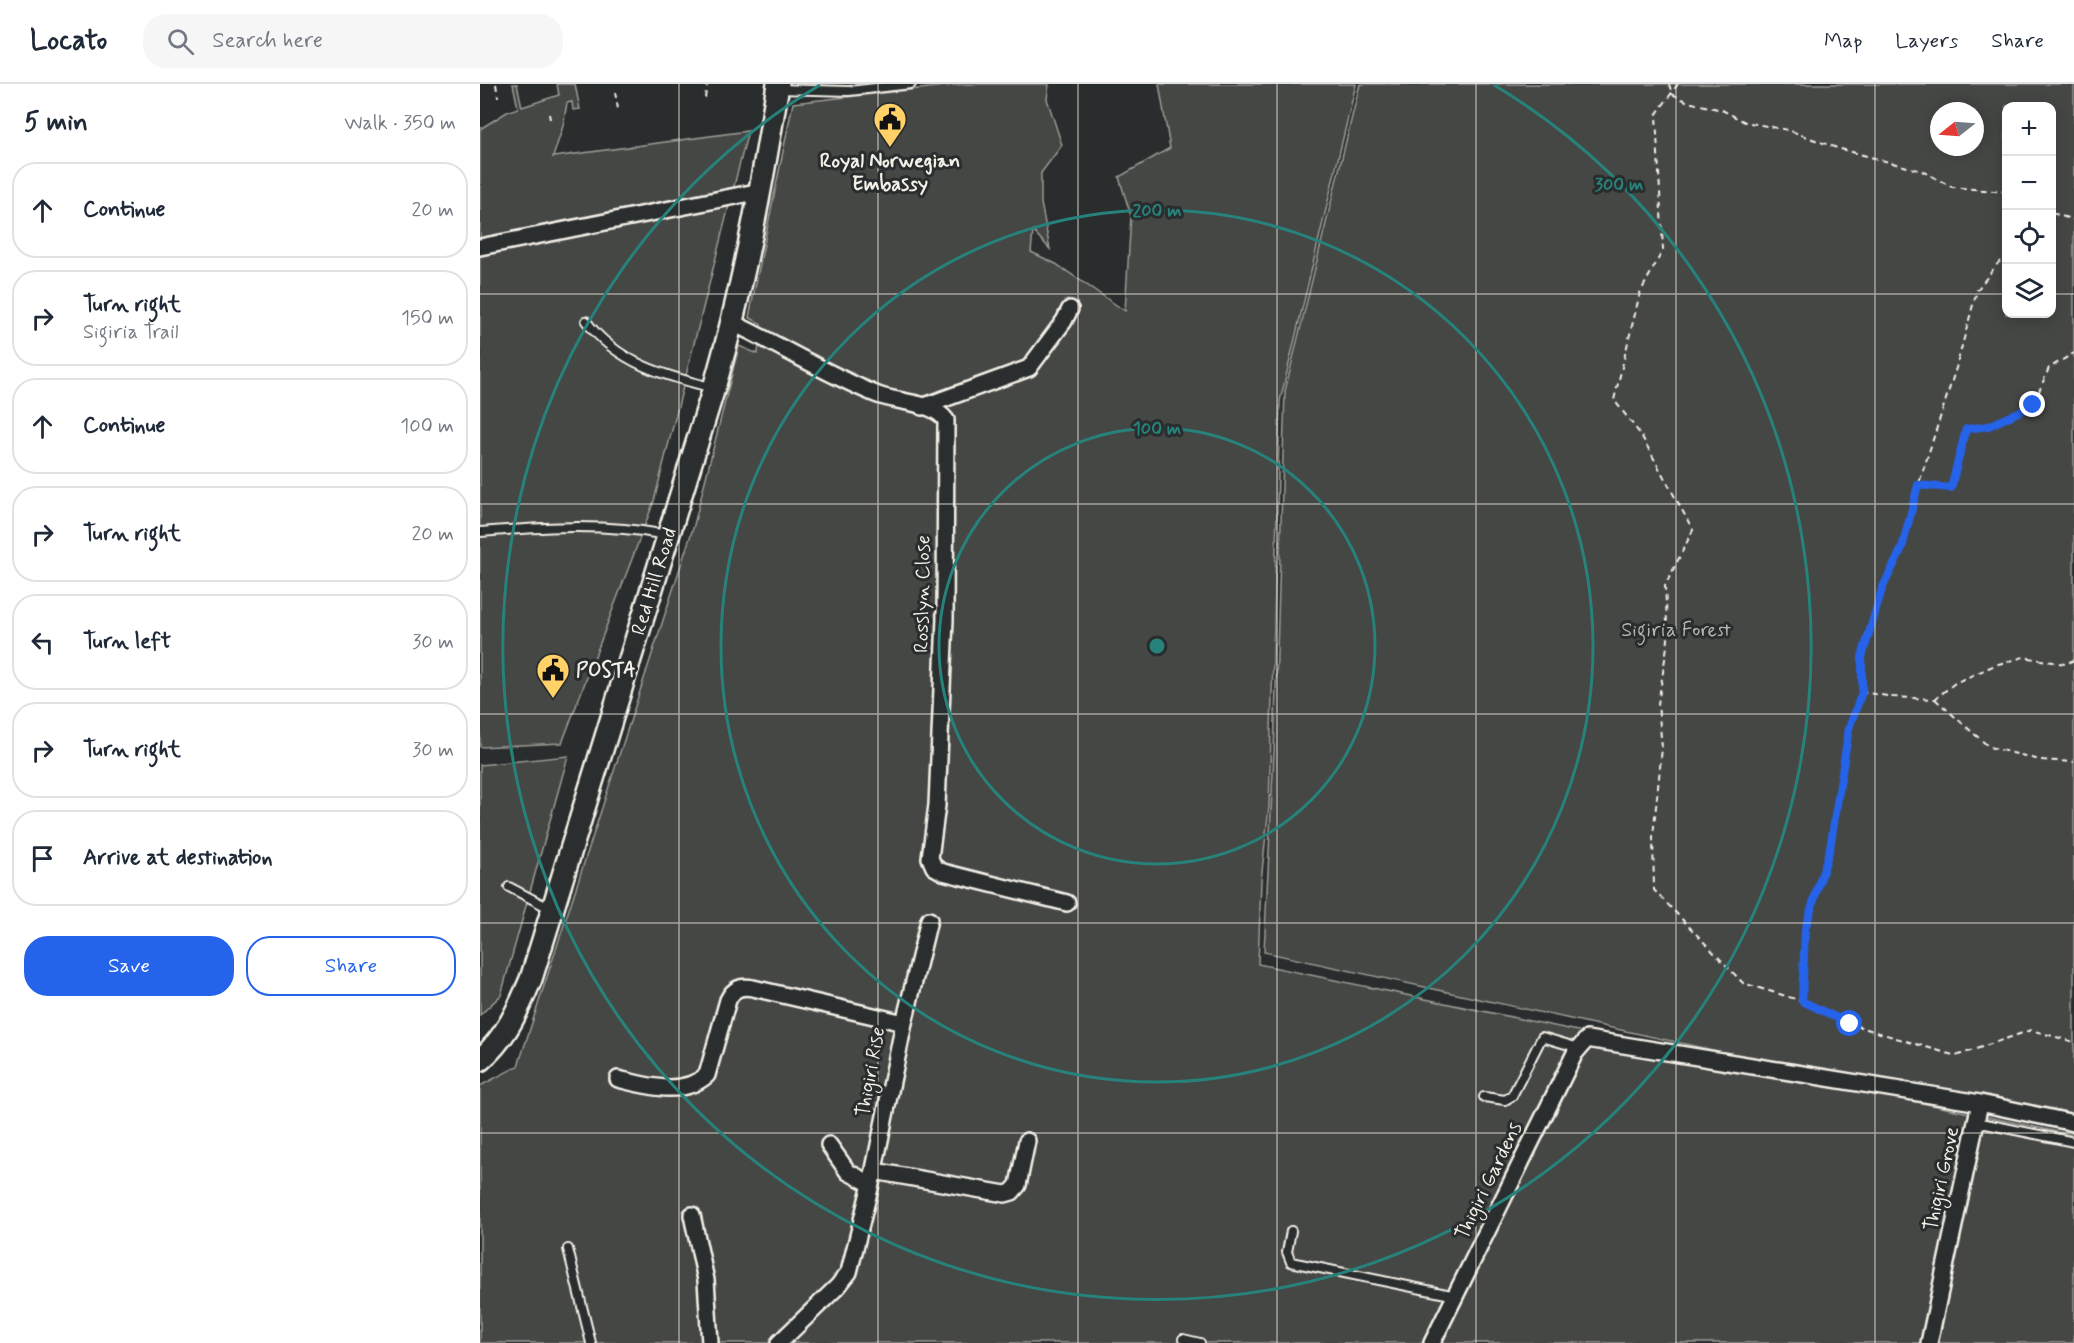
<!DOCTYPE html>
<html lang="en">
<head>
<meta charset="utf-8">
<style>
  body { margin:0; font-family:Mynerve,sans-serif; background:#f6f6f7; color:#1f2937 }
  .controls { position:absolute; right:18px; top:18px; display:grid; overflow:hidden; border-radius:12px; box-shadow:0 3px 15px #0003 }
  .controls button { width:54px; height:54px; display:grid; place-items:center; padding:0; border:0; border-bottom:2px solid #e0e1e3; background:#fff; color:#1f2937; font:30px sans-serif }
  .compass { position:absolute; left:1450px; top:18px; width:54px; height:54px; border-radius:50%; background:#fff; box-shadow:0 3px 15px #0003; rotate:253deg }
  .stop { position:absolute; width:18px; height:18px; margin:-14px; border:4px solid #2563eb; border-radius:50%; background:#fff }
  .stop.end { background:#2563eb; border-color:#fff; box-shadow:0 2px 6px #0008 }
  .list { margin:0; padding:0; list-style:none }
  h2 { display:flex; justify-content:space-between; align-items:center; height:78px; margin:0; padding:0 24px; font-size:26px }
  h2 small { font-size:20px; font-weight:400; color:#747a83 }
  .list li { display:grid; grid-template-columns:39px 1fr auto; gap:18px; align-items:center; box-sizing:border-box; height:96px; margin:0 12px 12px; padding:0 12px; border:2px solid #e0e1e3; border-radius:24px }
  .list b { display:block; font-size:22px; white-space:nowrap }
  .list p { margin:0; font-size:20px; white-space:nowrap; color:#747a83 }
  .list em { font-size:20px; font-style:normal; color:#747a83 }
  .actions { display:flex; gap:12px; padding:18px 24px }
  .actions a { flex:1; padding:14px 0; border:2px solid #2563eb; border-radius:24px; text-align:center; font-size:21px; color:#2563eb }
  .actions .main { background:#2563eb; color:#fff }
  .icon { flex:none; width:33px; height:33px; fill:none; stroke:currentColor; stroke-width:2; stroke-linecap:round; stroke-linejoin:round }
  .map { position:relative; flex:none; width:1594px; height:1259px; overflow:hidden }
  header { display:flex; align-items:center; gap:36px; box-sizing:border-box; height:84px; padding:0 30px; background:#fff; border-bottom:2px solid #e0e1e3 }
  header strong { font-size:28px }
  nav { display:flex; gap:33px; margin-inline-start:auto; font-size:21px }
  .search { width:420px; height:54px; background:#f6f6f7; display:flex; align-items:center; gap:15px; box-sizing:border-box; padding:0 21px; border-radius:24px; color:#747a83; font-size:22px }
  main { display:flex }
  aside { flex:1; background:#fff }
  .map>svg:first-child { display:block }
</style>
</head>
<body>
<header>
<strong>Locato</strong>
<div class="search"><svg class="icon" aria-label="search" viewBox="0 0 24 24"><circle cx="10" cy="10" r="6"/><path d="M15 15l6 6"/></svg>Search here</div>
<nav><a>Map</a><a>Layers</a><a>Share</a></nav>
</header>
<main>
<aside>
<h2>5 min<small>Walk · 350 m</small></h2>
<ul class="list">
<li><svg class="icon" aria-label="ahead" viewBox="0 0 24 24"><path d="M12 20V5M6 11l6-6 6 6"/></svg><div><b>Continue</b></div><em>20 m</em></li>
<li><svg class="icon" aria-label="right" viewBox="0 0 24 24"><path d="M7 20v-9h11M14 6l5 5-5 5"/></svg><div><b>Turn right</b><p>Sigiria Trail</p></div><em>150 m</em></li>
<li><svg class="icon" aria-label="ahead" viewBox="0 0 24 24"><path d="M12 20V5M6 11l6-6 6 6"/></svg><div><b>Continue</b></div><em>100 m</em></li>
<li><svg class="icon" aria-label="right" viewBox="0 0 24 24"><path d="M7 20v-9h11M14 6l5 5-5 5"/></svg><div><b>Turn right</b></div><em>20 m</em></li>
<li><svg class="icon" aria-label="left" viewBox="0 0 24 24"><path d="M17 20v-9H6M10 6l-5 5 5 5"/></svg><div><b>Turn left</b></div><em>30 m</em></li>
<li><svg class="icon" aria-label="right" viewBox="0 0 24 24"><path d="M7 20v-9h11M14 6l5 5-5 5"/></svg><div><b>Turn right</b></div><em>30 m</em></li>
<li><svg class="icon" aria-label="arrive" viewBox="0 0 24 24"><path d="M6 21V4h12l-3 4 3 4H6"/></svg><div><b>Arrive at destination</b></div></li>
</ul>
<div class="actions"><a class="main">Save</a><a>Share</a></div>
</aside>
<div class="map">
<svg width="1594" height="1259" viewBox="0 0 1594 1259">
  <rect width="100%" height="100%" fill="#2a2d2e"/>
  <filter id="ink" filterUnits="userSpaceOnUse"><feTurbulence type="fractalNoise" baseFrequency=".0167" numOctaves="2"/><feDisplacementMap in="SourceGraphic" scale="12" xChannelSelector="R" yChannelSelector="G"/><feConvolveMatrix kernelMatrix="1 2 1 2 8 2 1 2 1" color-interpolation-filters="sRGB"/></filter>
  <g filter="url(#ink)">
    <path fill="#444645" stroke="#9c9c96" stroke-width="1.5" fill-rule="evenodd" d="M33,0H37L42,23L79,11L77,0H95L100,25L93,26L92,18L87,19L83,42L73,73L268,47L174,417L82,659L0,663V45L27,28L38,24Z
      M484,0H569L567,15L582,61L561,89V119L570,165L553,147L551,168L576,180L645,227L651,132L639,93L690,64L679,0H876L800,317L789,722L781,797L778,880L1594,1051V1259H0V1002L38,982L214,441L259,262L278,270L281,240L269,233L313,19Z
      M880,0H1594V1045L784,868L794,667L805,307ZM1526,22H1572V230H1526ZM1459,27H1495V63H1459Z
      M88,672L21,911L0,931V681Z"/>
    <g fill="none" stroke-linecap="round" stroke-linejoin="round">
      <defs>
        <path id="lane" d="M298,5L369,7L431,0
          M106,237C137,279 185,292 234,304
          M0,448C63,443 125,439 187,451
          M29,803L71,825
          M1004,1013L1025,1016L1032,1012L1062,953L1099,964
          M1496,1038L1594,1058
          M811,1147L807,1168L811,1178L976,1212
          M88,1165L111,1259
          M703,1255L720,1259"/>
        <path id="street" d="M0,163L281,107
          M253,239C301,262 348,291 398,311C419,319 452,317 466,336L465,535L457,721L450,774L454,783L463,788L587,819
          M442,323L549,284L584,237L590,225
          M424,939L449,836
          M138,995C167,1002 202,1013 227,991L248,916C254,904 261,902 273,904L424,939L391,1100L369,1188L358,1202L299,1259
          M349,1061L368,1088L391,1100
          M394,1087L525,1110L532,1108L538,1101L547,1057
          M212,1131L226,1196L230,1259
          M952,1259L1095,969L1107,955L1500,1019L1594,1039
          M1449,1259L1500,1019"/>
        <g id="secondary">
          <path id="s1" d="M0,976C26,954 38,926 51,895L234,304C263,205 282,103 298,0"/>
        </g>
      </defs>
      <use href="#lane" stroke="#f4f1e8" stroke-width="12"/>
      <use href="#street" stroke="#f4f1e8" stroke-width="20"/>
      <use href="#secondary" stroke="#f4f1e8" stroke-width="26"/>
      <path stroke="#f4f1e8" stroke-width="2" stroke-dasharray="6 4.5" stroke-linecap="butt" d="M16,0L18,13
        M1189,0L1192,10L1208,18L1242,26L1265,38L1308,46L1357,64L1442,87L1472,103L1526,108
        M1198,0L1176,31L1183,166L1160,209L1134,316L1161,351L1213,446L1185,502L1188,556L1178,620L1182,664L1173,752L1174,806L1263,899L1322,917L1370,940L1476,972L1551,946L1594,958
        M135,8L138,25
        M225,14L227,0
        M69,30L70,35
        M1572,129L1594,136
        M1438,401L1471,403L1486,345L1509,342L1553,321L1569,284L1594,269
        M1382,608V573L1388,547L1403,505L1422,464L1432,421L1476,284L1497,206L1519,178L1526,173
        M1455,615L1509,663L1560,676L1594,678
        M1322,917L1325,845L1350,763L1369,644L1382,608L1413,613L1455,615L1475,599L1515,581L1544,573L1585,580L1594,576"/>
      <use href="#lane" stroke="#2a2d2e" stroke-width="8"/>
      <use href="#street" stroke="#2a2d2e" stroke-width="15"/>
      <use href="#secondary" stroke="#2a2d2e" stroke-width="21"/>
    </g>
  </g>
  <g fill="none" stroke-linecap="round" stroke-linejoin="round" filter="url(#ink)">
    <path stroke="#2563eb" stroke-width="8" d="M1370,940L1322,917L1325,845L1350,764L1369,644L1382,608V573L1402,505L1422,464L1438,401L1471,404L1486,345L1509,342L1553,321"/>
  </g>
  <path fill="none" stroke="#f4f1e8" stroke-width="1.5" stroke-opacity="0.55" d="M199,0V1259M398,0V1259M598,0V1259M797,0V1259M996,0V1259M1196,0V1259M1395,0V1259M0,210H1526M1572,210H1594M0,420H1594M0,630H1594M0,839H1594M0,1049H1594"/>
  <g fill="none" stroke="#26827a" stroke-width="3">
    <circle cx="677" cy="562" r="218"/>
    <circle cx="677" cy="562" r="436"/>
    <path d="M1014 1A654 654 0 1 1 340 1"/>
  </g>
  <defs>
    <symbol id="civic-pin" viewBox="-11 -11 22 30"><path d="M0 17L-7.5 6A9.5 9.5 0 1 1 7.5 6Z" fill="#ffd166" stroke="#2a2d2e"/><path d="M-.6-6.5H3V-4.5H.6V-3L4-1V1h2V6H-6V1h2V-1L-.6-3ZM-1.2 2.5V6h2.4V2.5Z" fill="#111"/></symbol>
  </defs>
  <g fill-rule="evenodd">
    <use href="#civic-pin" x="391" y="16" width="38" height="52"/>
    <use href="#civic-pin" x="54" y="567" width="38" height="52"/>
  </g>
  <g text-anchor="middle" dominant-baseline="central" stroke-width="6" stroke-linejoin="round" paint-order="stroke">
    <g font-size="20" font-weight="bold" fill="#f4f1e8" stroke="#2a2d2e">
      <text x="410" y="77">Royal Norwegian<tspan x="410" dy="23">Embassy</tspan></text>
      <text x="96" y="586" text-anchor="start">POSTA</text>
    </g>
    <g font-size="20" fill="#f4f1e8" stroke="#2a2d2e">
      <text stroke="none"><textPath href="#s1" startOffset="513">Red Hill Road</textPath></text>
      <text transform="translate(443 510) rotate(-89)">Rosslyn Close</text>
      <text transform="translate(391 988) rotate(-80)">Thigiri Rise</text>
      <text transform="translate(1462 1095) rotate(-78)">Thigiri Grove</text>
      <text transform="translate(1009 1097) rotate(-64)">Thigiri Gardens</text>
    </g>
    <g font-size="20" fill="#b6b5af" stroke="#2a2d2e">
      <text x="1196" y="546">Sigiria Forest</text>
    </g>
  </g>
  <circle cx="677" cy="562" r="9" fill="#26827a" stroke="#2a2d2e" stroke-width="3"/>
  <g font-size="18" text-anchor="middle" font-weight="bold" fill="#26827a" stroke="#2a2d2e" stroke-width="6" stroke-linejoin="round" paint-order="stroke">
    <text x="1139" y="106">300 m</text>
    <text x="677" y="132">200 m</text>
    <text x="677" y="350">100 m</text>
  </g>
</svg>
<div class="controls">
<button>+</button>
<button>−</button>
<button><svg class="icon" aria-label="locate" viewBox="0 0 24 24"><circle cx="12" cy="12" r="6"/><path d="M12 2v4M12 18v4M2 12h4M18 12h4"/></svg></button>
<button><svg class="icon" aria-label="layers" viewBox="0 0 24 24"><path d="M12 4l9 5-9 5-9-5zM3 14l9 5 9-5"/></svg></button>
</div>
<svg class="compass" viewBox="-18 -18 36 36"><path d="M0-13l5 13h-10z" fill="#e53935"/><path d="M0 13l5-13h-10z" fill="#747a83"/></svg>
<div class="stop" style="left:1370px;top:940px"></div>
<div class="stop end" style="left:1553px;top:321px"></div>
</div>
</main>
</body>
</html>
